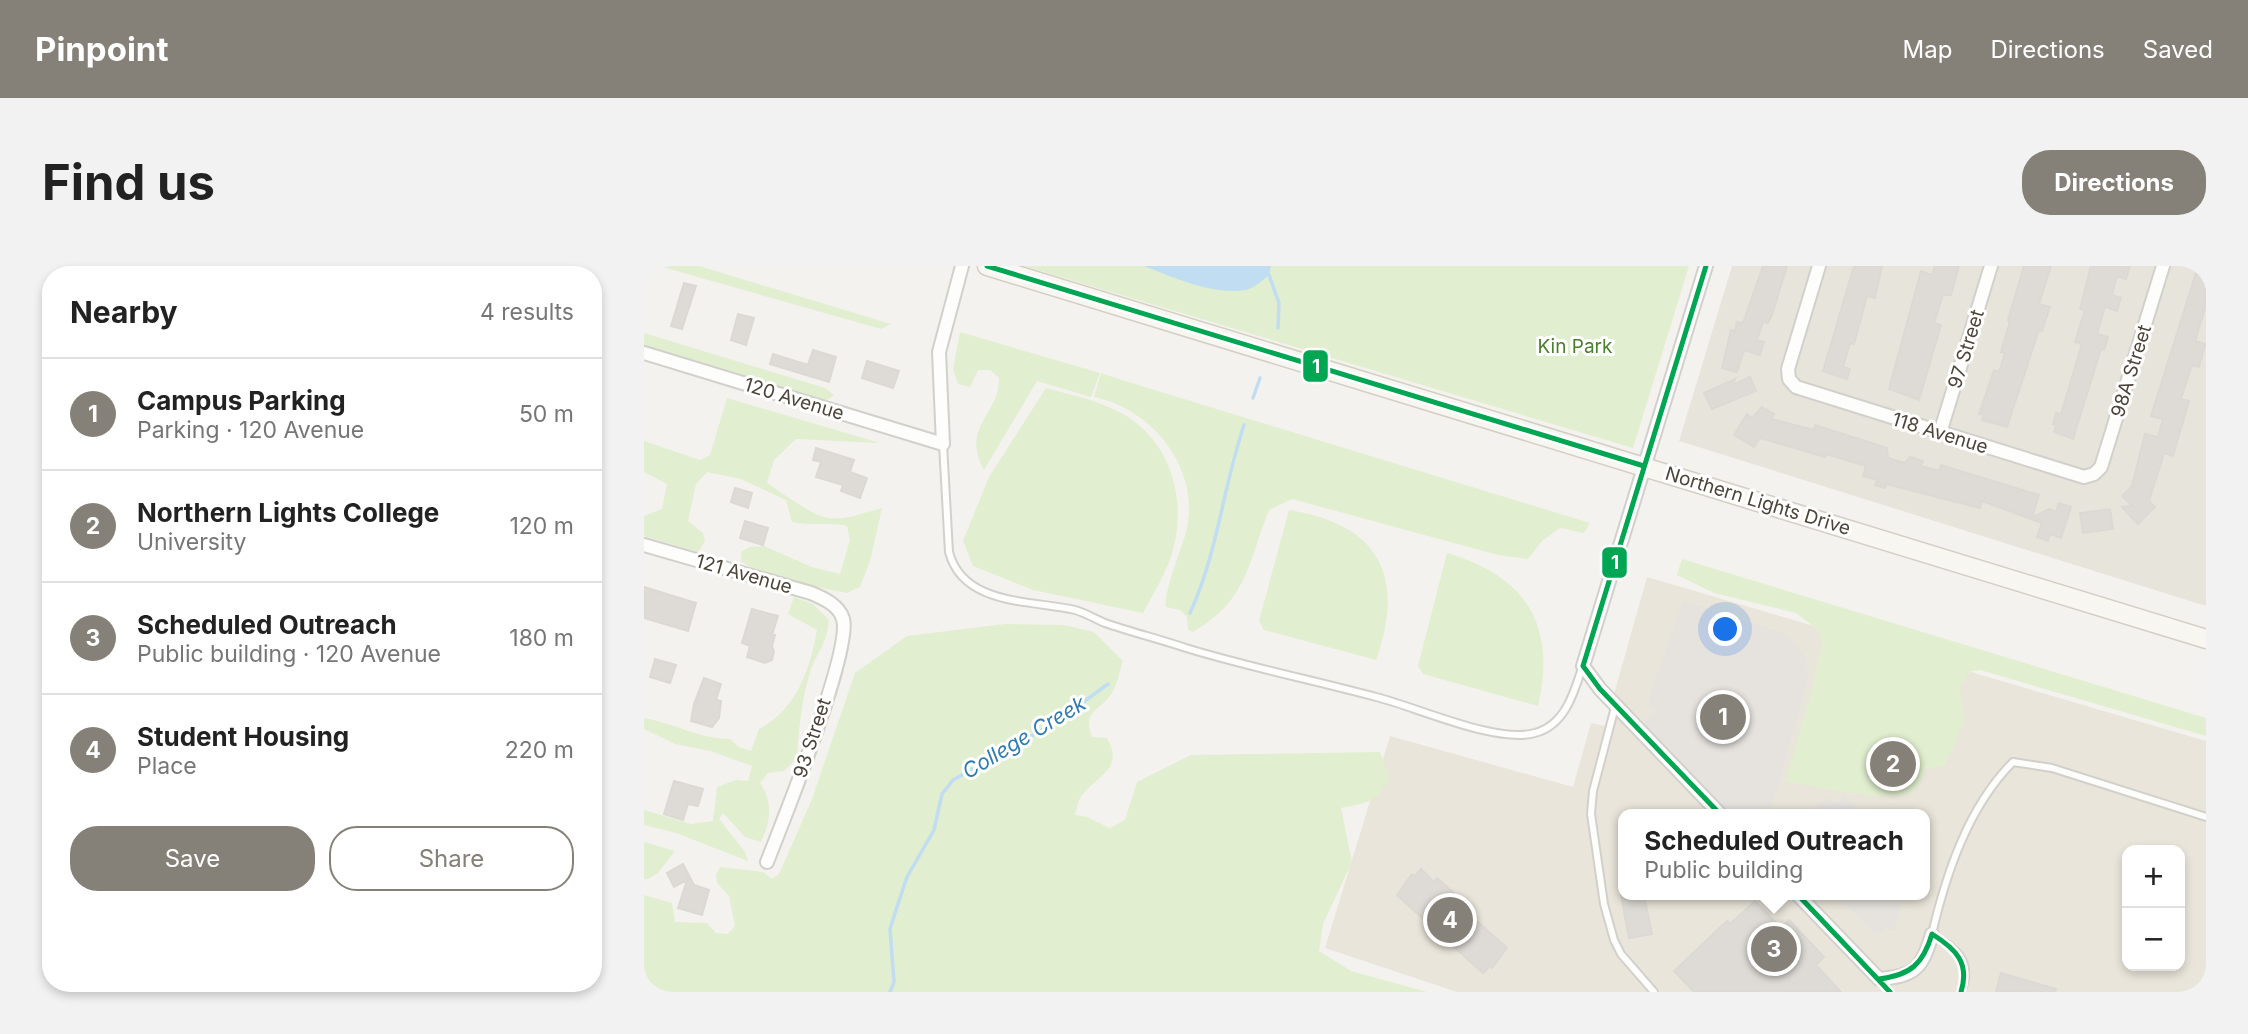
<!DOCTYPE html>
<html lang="en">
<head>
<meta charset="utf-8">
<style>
  body { margin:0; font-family:Inter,sans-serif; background:#f2f2f2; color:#222 }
  .controls { position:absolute; right:21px; bottom:21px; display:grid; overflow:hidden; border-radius:14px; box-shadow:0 4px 10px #0003 }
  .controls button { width:63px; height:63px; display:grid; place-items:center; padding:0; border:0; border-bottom:2px solid #e0e0e0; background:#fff; color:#222; font:35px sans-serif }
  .you { position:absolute; left:1082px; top:364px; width:24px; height:24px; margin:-18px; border:5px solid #fff; border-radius:50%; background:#1a73e8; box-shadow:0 0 0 10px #1a73e833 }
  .badge { display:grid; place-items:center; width:46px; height:46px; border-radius:50%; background:#868178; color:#fff; font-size:23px; font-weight:700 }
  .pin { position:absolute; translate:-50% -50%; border:4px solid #fff; box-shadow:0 2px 7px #0006 }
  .popup { position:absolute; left:974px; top:543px; width:312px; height:91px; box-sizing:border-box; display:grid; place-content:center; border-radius:14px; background:#fff; filter:drop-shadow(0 2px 5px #0005); font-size:23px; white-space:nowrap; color:#767676 }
  .popup b { font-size:26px; color:#222 }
  .popup::after { content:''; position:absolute; left:50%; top:100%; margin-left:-14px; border:14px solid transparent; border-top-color:#fff }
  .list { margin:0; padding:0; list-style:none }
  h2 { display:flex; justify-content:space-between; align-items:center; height:91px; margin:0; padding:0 28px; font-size:30px }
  h2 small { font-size:23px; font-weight:400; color:#767676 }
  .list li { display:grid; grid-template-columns:46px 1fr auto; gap:21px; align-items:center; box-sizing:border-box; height:112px; padding:0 28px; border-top:2px solid #e0e0e0 }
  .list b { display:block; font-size:26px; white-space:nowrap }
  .list p { margin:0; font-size:23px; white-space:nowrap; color:#767676 }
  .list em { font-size:23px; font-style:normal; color:#767676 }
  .actions { display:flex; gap:14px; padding:21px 28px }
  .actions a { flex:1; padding:16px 0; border:2px solid #868178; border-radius:28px; text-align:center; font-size:24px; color:#868178 }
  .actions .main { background:#868178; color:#fff }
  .map { position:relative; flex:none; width:1562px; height:726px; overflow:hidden; border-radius:28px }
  header { display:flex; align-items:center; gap:42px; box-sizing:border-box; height:98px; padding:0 35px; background:#868178; color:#fff }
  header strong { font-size:33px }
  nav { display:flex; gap:38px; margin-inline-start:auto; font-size:24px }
  .intro { display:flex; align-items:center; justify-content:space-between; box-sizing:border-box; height:168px; padding:0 42px }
  h1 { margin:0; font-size:49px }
  .button { padding:18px 32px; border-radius:28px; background:#868178; color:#fff; font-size:24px; font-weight:700 }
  main { display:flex; gap:42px; padding:0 42px }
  aside { flex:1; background:#fff; border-radius:28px; box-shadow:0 4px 10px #0003 }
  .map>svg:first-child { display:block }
</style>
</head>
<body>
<header>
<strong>Pinpoint</strong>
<nav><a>Map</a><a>Directions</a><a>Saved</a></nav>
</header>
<div class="intro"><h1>Find us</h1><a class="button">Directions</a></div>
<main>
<aside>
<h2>Nearby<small>4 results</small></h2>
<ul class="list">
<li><span class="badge">1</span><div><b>Campus Parking</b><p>Parking · 120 Avenue</p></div><em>50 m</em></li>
<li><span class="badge">2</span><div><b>Northern Lights College</b><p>University</p></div><em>120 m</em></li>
<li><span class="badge">3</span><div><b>Scheduled Outreach</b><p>Public building · 120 Avenue</p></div><em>180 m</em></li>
<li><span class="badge">4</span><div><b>Student Housing</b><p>Place</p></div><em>220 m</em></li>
</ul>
<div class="actions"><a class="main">Save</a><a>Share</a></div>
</aside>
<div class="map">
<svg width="1562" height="726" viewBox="0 0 1562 726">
  <rect width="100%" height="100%" fill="#f4f2ee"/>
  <path fill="#e7e4dc" d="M1088,0H1562V340L1035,175Z"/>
  <path fill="#eae5da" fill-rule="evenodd" d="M1003,311L1562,475V726H813L681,682L746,470L929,521L947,457L961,460ZM979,548H1280V629H979ZM1483,584H1536V700H1483Z"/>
  <path fill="#e1eecf" d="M15,0H55L247,58L237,63Z
    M380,0H1045L989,182Z
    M316,66L456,107L447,131L393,115L340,204C316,160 356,149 355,112L346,104H334L326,121L314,118L309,103Z
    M0,67L181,122L190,129L180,136L0,81Z
    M457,107L481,115L946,257L940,267L916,262L898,275L884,293L854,289L648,233L625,244C604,297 604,334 549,366L544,364L543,351L536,344L522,341C518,332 538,281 542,266C558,204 509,143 450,131Z
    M402,122C424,128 448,133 469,143C524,167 544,229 529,284C523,306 510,326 499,347L389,324L329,300L319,275L345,211Z
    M83,132L236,177L152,173L130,194L123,217C138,227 169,250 184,252C200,255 223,246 238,242L226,295L216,321L203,327L162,319L109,303L97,295V286L105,281L120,280L168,301L196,308L206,274L203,260C184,256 167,260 148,256L142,234L97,213L63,206L52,218L44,255L59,267L61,275L54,286L0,270V250L18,243L23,218L0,206V175L56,194L66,189Z
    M645,244C735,258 762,310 732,394L620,364L615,355Z
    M803,287C882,310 913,359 894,440L779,408L774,400Z
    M1038,293L1562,452V470L1336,404L1327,405L1316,421L1321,454L1301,499L1282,503C1278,514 1275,524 1263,528C1244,536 1164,520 1141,515L1166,432L1178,377L1173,363L1152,347L1070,327L1033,309Z
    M150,331L169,338L185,354C182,382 172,386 165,410C157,437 155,464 153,492L140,505L124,507L116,517C129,535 127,556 117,576L101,571L79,547L75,553L101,586L104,595L32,567L0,559V544L47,558L69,555L73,521L92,514L104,515L108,500L66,485L31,478L0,463V452C29,457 56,473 86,473L95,481L107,485L115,463C152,444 166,404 173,364L144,348Z
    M361,358L420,359L450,366L479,395C476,404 474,415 470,423C460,445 437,442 448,471L463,472C480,502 456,508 439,528C434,533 433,542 431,549L443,551L466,562L481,554L493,516L547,489L736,486L746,511C735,536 722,537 697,542L708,596L679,658L675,685L707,705L783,726H0V629L28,637L31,656L63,657L72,667L84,668L91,660L85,630L73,617L72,609L76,601L119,606L128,613L135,608L168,533L211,407L263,370Z
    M0,576L31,585L14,607L4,613H0Z"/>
  <path fill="#e6e3df" d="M1039,335L1134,365L1148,373L1163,394L1164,414L1126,548H1083L999,458L1011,445L1004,434Z
    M1200,529L1220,548H1166L1183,530L1191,538Z
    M1191,629H1270L1259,634L1250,665L1241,662L1233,670Z"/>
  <path fill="#c0ddf1" d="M500,0H627L625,9C619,14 610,22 602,24C568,29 531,12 500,0Z"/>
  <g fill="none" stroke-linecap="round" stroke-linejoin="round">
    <path stroke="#c0ddf1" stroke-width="3.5" d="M625,9L635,37L634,62
      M609,132L616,112
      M546,347C574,286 579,221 600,159
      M246,726L250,716L246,663L252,644L263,611L290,564L298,528L309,514L412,456L464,418"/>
  </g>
  <path fill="#dedbd6" stroke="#dcd9d4" stroke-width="2" d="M1119,0H1143L1128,49L1124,57L1119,56L1113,74L1120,76L1116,89L1100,84L1093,106L1078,102L1087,64L1091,65L1093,56L1099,57Z
    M1210,0H1238L1231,32L1223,30L1210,78L1206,77L1199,101L1206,103L1203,113L1179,105Z
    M1291,0H1315L1307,29H1299L1290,57L1297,59L1275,134L1245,123L1277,5L1288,9Z
    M1380,0H1407L1395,38L1406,41L1398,65L1395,64L1363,161L1338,154L1340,149L1335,148L1350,104L1355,106L1361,87L1357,86L1366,55L1364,54Z
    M1447,0H1486L1482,13L1473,10L1468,29L1477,32L1473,45L1461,41L1453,68L1464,71L1460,84L1457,83L1429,173L1410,166L1412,159L1409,158L1412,147L1417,148L1438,78L1431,76L1441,44L1436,43Z
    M1552,7L1562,10V39L1551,75L1561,78L1555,101L1548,99L1537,133L1545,135L1529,190L1520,187L1505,235L1511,241L1494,258L1478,241L1488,240L1478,230L1488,220L1501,168L1514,171L1519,153L1507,150Z
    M40,17L52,20L38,63L27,60Z
    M94,48L110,52L102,79L87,74Z
    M169,84L192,91L185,116L126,98L129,88L164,99Z
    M223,95L255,105L249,122L218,112Z
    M1106,111L1112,125L1068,143L1060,127L1091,113L1089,119Z
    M1118,141L1130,148L1127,153L1170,164L1171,159L1243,182L1244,192L1261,197L1266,191L1279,195L1277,200L1295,205L1297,199L1395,229L1388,252L1405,243L1412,246L1415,237L1427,241L1417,272L1406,268L1404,275L1393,271L1398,257L1338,235L1336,242L1242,218L1241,222L1231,219L1233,214L1219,210L1222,200L1182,188L1181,191L1116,172L1110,181L1090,169L1103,148L1108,152Z
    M172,182L210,194L206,206L223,212L216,232L197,225L199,219L172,211L177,196L169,194Z
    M91,222L108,227L104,242L87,236Z
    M1466,243L1469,263L1439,267L1436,247Z
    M101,255L124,262L119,279L96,272Z
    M0,321L52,337L44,365L0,352Z
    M108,343L134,350L128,369H131L128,380L130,385L128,394L121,397L103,391L106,380L98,377Z
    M11,393L32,399L26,417L6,411Z
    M60,412L77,418L72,434L77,435L75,452L68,461L47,455L50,438Z
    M30,515L59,523L54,540L44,538L39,554L20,548Z
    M39,598L50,619L65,624L58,649L34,642L43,614L30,621L23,607Z
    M777,603L790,616L793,612L813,630L809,634L863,682L848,702L846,700L839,707L753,629L768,608L771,610Z
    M977,629H1000L1008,668L985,672Z
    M1111,635L1137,662L1145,654L1180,691L1172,699L1197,726H1050L1030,705L1083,655L1086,658Z
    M1357,707L1412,723L1411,726H1352Z"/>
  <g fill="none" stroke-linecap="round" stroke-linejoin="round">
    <defs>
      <path id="lane" d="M299,178L305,286C319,340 388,334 431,344C442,347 451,353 461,357C487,366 515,373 542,382C604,401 669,414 732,431C773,441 852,478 891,467C921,459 930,427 938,402
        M971,441L949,525L947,548L960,638L970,674L977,688L1010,726
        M1235,713L1246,726
        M1317,726C1330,695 1312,683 1288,668C1302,608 1324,541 1369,496L1408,502L1562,551"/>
      <path id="street" d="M1062,0L939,400L956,423L1076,548
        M1175,0L1144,103L1145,113L1152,121L1440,211L1450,208L1457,201L1519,0
        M0,87L299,178L295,86L318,0
        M1296,167L1347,0
        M0,279L167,327C179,332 195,339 199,353C208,384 138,558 123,596
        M1154,629L1235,713C1271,710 1278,703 1288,668"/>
      <path id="secondary" d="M343,0L1562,373"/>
    </defs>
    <use href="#lane" stroke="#d2d0cb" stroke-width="10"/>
    <use href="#street" stroke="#d2d0cb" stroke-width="16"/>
    <use href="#secondary" stroke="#d3cfc5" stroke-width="21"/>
    <use href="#lane" stroke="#fdfdfc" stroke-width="6"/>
    <use href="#street" stroke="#fdfdfc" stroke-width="12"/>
    <use href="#secondary" stroke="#f7f6f1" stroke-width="18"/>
    <defs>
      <path id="bus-1" d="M343,0L1000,200
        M1062,0L939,400L956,423L1076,548
        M1154,629L1246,726
        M1235,713C1267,709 1279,698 1288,668C1312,683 1326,697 1317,726"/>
    </defs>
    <use href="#bus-1" stroke="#fff" stroke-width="10"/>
    <use href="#bus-1" stroke="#00a651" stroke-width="5"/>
  </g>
  <g text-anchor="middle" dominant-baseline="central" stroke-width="6" stroke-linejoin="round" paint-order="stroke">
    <g font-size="19" fill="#4a7f2a" stroke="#fff">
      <text x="931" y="80">Kin Park</text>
    </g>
    <g font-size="19" fill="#4b4439" stroke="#fff">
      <text transform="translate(1322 83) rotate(-73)">97 Street</text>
      <text transform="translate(1487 105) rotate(-73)">98A Street</text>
      <text transform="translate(150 133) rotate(17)">120 Avenue</text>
      <text transform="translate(1296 167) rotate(17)">118 Avenue</text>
      <text transform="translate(1114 235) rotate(17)">Northern Lights Drive</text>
      <text transform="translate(100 308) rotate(16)">121 Avenue</text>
      <text transform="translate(168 472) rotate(-72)">93 Street</text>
    </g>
    <g font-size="21" font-style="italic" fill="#2e7ab2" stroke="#fff">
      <text transform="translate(380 471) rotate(-31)">College Creek</text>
    </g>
  </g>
  <g stroke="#fff" stroke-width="2.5">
    <rect x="658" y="83" width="27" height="34" rx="7" fill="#00a651"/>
    <rect x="957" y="280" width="27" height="33" rx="7" fill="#00a651"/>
  </g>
  <g font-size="19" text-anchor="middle" font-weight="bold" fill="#fff">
    <text x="672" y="107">1</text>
    <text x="971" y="303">1</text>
  </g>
</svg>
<div class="controls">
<button>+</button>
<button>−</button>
</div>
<div class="you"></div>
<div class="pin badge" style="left:1079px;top:451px">1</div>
<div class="pin badge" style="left:1249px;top:498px">2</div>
<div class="pin badge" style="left:1130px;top:683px">3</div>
<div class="popup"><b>Scheduled Outreach</b>Public building</div>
<div class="pin badge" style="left:806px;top:654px">4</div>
</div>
</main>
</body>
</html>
